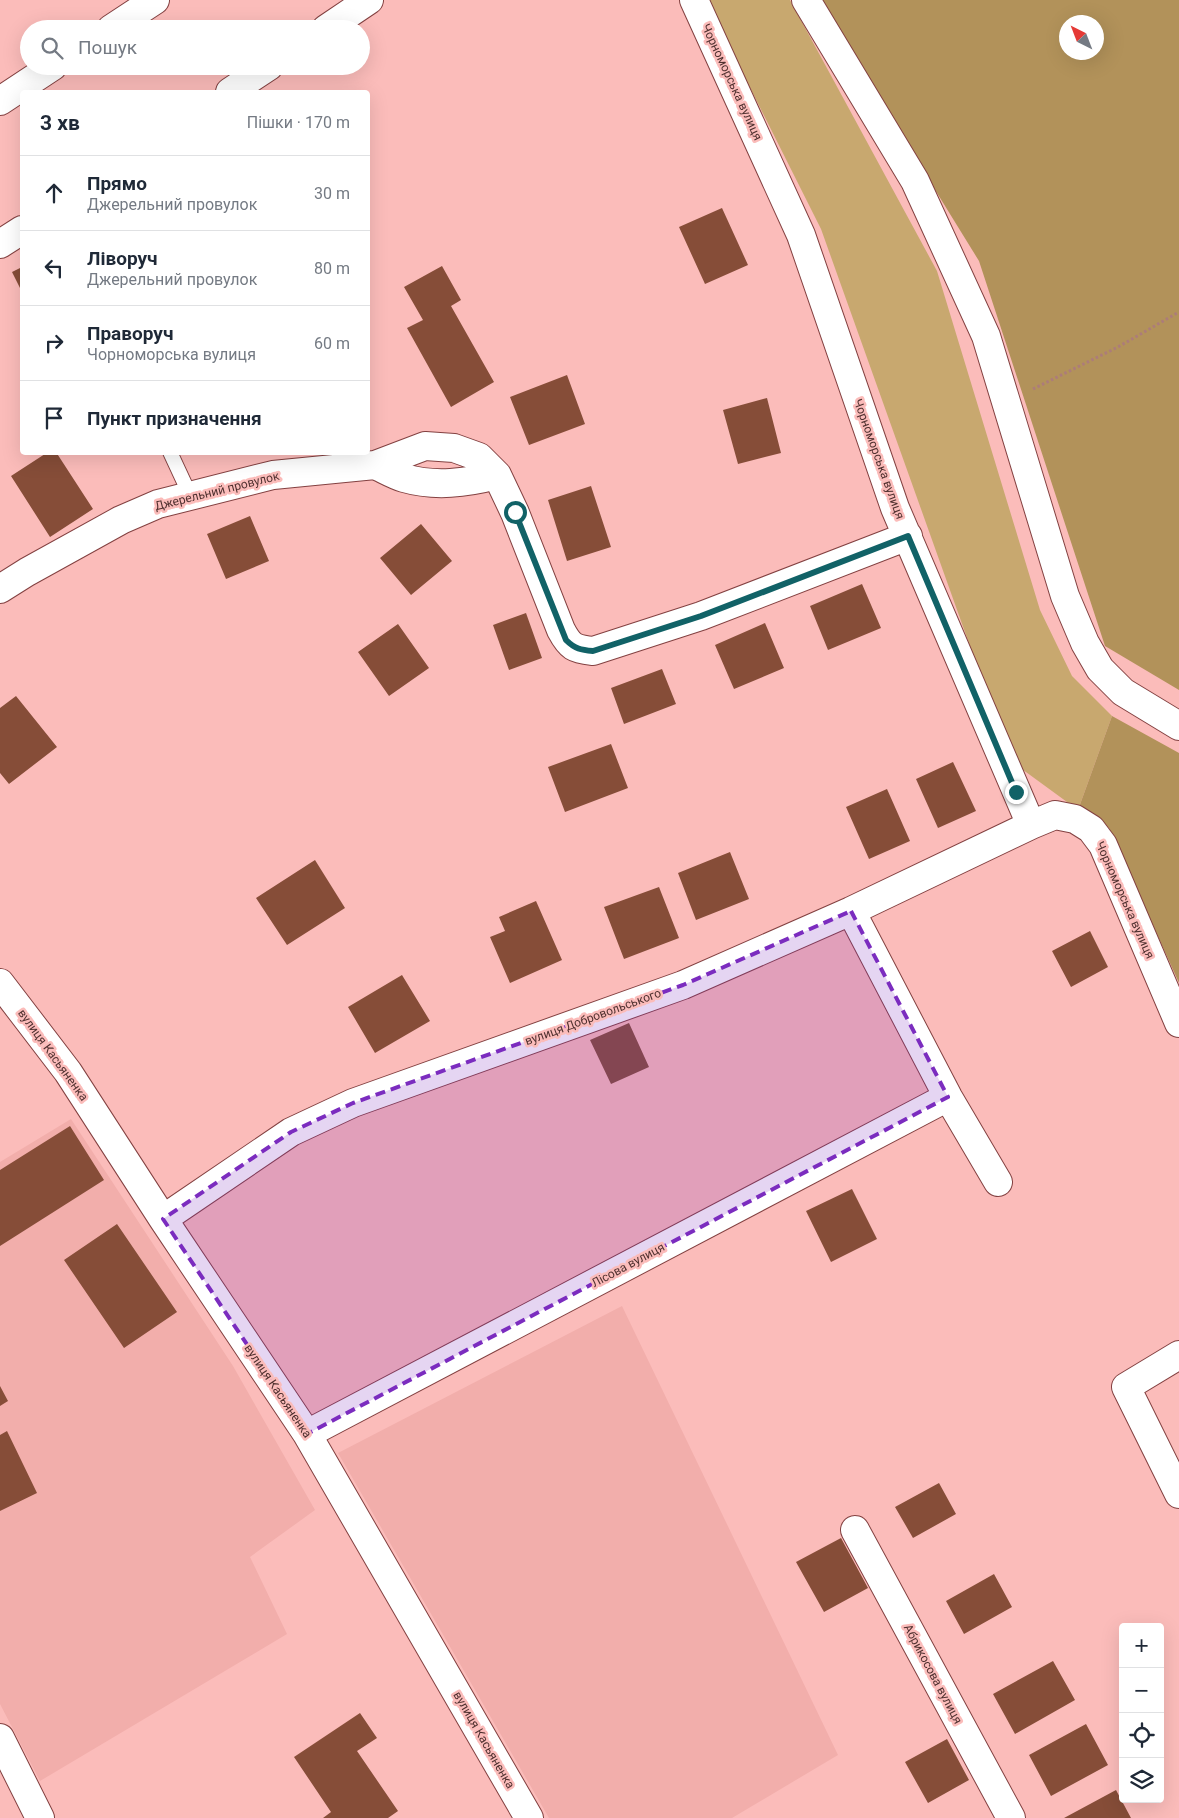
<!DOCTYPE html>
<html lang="uk">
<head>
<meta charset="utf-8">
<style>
  body { margin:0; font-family:Roboto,sans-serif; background:#f2f2f3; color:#1f2937 }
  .controls { position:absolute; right:15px; bottom:15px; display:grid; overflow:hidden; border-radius:5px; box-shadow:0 5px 20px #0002 }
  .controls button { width:45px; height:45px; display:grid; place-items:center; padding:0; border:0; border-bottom:1px solid #e0e1e3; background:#fff; color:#1f2937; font:25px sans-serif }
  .compass { position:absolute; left:1059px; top:15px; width:45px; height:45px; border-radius:50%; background:#fff; box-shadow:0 5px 20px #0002; rotate:318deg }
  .stop { position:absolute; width:15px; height:15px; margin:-11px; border:4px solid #116267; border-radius:50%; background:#fff }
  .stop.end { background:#116267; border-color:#fff; box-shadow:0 1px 5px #0008 }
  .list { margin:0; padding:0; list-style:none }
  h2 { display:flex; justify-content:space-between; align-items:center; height:65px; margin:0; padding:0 20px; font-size:21px }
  h2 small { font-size:16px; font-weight:400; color:#747a83 }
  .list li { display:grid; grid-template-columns:32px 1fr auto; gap:15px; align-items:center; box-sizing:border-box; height:75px; padding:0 20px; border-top:1px solid #e0e1e3 }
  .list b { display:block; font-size:19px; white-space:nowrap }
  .list p { margin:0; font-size:16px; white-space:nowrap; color:#747a83 }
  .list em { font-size:16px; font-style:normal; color:#747a83 }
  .icon { flex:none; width:28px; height:28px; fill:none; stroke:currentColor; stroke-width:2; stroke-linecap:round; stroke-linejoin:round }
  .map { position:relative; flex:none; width:1179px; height:1818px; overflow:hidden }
  .search { position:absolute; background:#fff; box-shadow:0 5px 20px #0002; left:20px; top:20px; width:350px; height:55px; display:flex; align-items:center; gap:12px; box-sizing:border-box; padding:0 18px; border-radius:28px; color:#747a83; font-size:19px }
  .panel { position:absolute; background:#fff; box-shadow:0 5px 20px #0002; left:20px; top:90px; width:350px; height:365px; border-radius:5px }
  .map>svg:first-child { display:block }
</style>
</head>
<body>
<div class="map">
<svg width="1179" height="1818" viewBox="0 0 1179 1818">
  <rect width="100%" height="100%" fill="#fbbcba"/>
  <path fill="#f2aeab" d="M71,1119L233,1366L315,1510L250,1557L287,1634L40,1781L0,1704V1162Z
    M622,1306L838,1755L732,1818H549L338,1453Z"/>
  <path fill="#c8a86f" d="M706,0H790L937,271L1040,610L1072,676L1112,716L1078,810L1011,761L821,229Z"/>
  <path fill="#b2925a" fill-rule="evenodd" d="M818,0H1179V690L1105,646L979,261ZM1066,22H1096V52H1066Z
    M1112,716L1179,753V983L1109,828L1078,810Z"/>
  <path fill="#864d38" d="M722,208L748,265L705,284L679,227Z
    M442,266L461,300L451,306L494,382L451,407L407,328L423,320L404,287Z
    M22,267V292L12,272Z
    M567,375L585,424L529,445L510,397Z
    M767,398L781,453L738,464L723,410Z
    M48,452H56L93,509L50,537L11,476Z
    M591,486L611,547L567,561L548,500Z
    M250,516L269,561L226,579L207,534Z
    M421,524L452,561L411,595L380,558Z
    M862,584L881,628L828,650L810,606Z
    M526,613L542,658L509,670L493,625Z
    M765,623L784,668L734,689L715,645Z
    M398,624L429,668L389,696L358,652Z
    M662,669L676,704L624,724L611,688Z
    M16,696L57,747L9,784L0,773V708Z
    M611,744L628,788L565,812L548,767Z
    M953,762L976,811L938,828L916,779Z
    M887,789L910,841L869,859L846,807Z
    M730,852L749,899L696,920L678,873Z
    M315,860L345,908L287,945L256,898Z
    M659,887L679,938L624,959L604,907Z
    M536,901L562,960L510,983L490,937L505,931L499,917Z
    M1090,931L1108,967L1071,987L1052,951Z
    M402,975L430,1021L375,1053L348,1007Z
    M629,1023L649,1067L611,1084L590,1040Z
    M70,1126L104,1180L0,1246V1170Z
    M852,1189L877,1239L831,1262L806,1211Z
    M117,1224L177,1312L124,1348L64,1260Z
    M0,1386L8,1401L0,1406Z
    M7,1431L37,1493L0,1511V1435Z
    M939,1483L956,1514L913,1538L895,1507Z
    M841,1538L868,1588L824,1612L796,1562Z
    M994,1574L1012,1607L964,1634L946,1601Z
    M1053,1661L1075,1700L1015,1734L993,1694Z
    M360,1713L377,1738L357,1751L398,1811L388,1818H323L331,1812L294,1757Z
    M1086,1724L1108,1765L1051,1796L1029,1755Z
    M947,1739L969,1780L928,1803L905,1762Z
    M1116,1790L1131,1818H1064Z"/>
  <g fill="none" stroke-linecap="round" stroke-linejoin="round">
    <defs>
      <path id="service" d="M170,452L190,495"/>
      <path id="minor" d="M694,0L801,235L895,508L1031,825L1055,815L1075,819L1091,829L1103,845L1179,1023
        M806,0L915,181L986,336L1065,596L1085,643L1100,669L1123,692L1179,726
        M326,29L369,0
        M230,92L269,66
        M0,244L22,230
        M375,465C384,469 394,475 404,478C435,487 466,483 497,475
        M0,589L27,572L121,520L158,504L273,475L375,465L425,446L454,448L479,457L497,475L515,513L561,630C570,647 574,649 593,651L701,616L908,536
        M851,911L948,1097L998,1182
        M0,983L68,1072L163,1219L307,1434L529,1818
        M163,1219L291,1132L353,1103L683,985L851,911L1031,825
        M1179,1355L1126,1387L1179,1494
        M307,1434L948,1097
        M855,1530L1011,1818
        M0,1738L40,1818"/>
      <path id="trunk" d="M111,29L155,0
        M0,101L53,66"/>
    </defs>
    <use href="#service" stroke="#834141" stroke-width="16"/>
    <use href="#minor" stroke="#834141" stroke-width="30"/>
    <use href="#trunk" stroke="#834141" stroke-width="30"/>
    <path stroke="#ac7c7a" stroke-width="3" stroke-dasharray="2.5 2.5" stroke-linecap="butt" d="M1033,389L1118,347L1179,312"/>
    <use href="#service" stroke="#fff" stroke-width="14"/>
    <use href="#minor" stroke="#fff" stroke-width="28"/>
    <use href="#trunk" stroke="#fff" stroke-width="28"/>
  </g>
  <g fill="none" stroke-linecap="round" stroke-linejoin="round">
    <path stroke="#116267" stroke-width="6" d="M515,512L566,640C575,649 581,650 593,651L701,616L908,536L1016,792"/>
  </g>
  <path fill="#7b2cbf" fill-opacity="0.2" stroke="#7b2cbf" stroke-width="4" stroke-dasharray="10 6" stroke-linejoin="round" d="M851,911L948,1097L307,1434L163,1219L291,1132L353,1103L683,985Z"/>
  <g text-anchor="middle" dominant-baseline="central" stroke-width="5" stroke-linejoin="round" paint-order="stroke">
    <g font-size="12" fill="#4f302f" stroke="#fbbcba">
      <text transform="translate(732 82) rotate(65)">Чорноморська вулиця</text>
      <text transform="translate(879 459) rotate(70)">Чорноморська вулиця</text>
      <text transform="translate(217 491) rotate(-14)">Джерельний провулок</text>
      <text transform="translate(1125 900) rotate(66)">Чорноморська вулиця</text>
      <text transform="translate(593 1017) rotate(-20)">вулиця Добровольського</text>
      <text transform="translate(53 1055) rotate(54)">вулиця Касьяненка</text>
      <text transform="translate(628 1265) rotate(-28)">Лісова вулиця</text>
      <text transform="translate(278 1391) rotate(56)">вулиця Касьяненка</text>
      <text transform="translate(933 1674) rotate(62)">Абрикосова вулиця</text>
      <text transform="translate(484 1740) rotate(60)">вулиця Касьяненка</text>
    </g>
  </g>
</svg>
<div class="controls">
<button>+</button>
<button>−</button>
<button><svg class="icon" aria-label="locate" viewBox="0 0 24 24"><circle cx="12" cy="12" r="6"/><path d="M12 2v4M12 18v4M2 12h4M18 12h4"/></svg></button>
<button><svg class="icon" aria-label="layers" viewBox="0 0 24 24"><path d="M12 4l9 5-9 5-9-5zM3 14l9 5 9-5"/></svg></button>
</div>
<svg class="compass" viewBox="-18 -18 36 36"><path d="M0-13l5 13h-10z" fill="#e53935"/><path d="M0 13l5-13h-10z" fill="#747a83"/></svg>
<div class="stop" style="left:515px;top:512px"></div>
<div class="stop end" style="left:1016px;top:792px"></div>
<div class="search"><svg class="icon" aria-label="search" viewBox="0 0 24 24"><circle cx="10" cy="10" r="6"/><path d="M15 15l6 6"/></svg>Пошук</div>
<section class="panel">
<h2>3 хв<small>Пішки · 170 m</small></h2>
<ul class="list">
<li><svg class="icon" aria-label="ahead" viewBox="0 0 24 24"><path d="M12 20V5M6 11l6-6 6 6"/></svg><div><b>Прямо</b><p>Джерельний провулок</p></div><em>30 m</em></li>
<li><svg class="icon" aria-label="left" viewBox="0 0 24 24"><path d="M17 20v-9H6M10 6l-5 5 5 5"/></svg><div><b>Ліворуч</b><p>Джерельний провулок</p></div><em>80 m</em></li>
<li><svg class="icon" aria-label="right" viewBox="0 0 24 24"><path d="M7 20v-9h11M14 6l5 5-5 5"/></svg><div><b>Праворуч</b><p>Чорноморська вулиця</p></div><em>60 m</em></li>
<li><svg class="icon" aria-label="arrive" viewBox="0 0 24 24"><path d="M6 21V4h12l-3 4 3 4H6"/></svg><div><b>Пункт призначення</b></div></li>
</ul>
</section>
</div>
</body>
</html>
